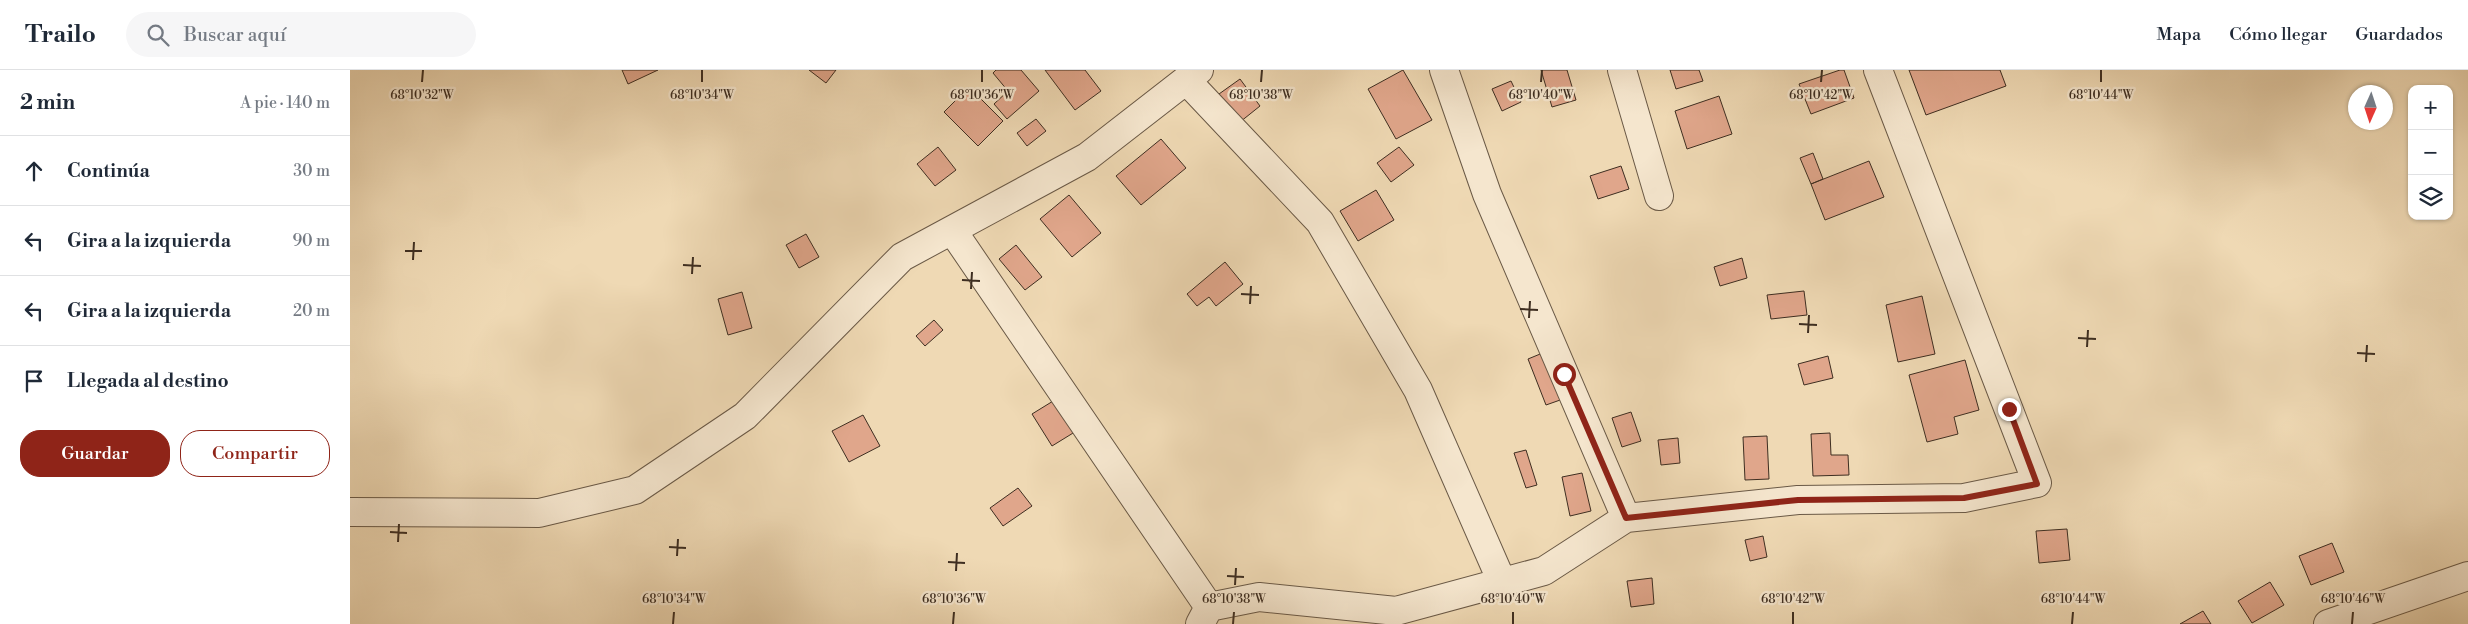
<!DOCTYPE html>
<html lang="es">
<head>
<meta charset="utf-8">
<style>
  body { margin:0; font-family:"Libre Bodoni",serif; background:#f6f6f7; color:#1f2937 }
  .controls { position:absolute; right:15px; top:15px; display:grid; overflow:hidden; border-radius:10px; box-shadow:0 1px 4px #0004 }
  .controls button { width:45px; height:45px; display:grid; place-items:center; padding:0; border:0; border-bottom:1px solid #e0e1e3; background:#fff; color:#1f2937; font:25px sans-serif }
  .compass { position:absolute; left:1998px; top:15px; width:45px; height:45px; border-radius:50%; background:#fff; box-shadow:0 1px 4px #0004; rotate:183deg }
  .stop { position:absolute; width:15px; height:15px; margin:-11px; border:4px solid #8f2418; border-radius:50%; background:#fff }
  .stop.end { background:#8f2418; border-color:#fff; box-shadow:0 1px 5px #0008 }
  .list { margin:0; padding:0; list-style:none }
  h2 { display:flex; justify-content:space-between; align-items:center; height:65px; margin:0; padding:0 20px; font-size:21px }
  h2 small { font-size:16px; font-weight:400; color:#747a83 }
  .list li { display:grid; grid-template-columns:32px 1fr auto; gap:15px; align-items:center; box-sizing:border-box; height:70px; padding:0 20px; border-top:1px solid #e0e1e3 }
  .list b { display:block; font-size:19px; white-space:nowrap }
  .list em { font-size:16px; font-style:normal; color:#747a83 }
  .actions { display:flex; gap:10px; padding:15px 20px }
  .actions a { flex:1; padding:11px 0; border:1px solid #8f2418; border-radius:20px; text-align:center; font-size:18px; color:#8f2418 }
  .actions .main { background:#8f2418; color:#fff }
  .icon { flex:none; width:28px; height:28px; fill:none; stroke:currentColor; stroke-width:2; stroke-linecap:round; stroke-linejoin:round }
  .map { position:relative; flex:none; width:2118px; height:554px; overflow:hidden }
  header { display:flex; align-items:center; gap:30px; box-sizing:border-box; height:70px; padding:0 25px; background:#fff; border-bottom:1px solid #e0e1e3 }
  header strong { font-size:24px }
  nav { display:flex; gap:28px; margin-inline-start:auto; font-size:18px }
  .search { width:350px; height:45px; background:#f6f6f7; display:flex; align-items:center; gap:12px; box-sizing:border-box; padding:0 18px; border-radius:28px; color:#747a83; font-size:19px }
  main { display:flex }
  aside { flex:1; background:#fff }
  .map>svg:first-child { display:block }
</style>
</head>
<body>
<header>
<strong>Trailo</strong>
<div class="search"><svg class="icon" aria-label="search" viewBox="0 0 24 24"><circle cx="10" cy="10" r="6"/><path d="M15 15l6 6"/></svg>Buscar aquí</div>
<nav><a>Mapa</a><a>Cómo llegar</a><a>Guardados</a></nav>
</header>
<main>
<aside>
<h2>2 min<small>A pie · 140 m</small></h2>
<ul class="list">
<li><svg class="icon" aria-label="ahead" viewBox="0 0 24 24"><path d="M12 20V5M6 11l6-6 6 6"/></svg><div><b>Continúa</b></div><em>30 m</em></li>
<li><svg class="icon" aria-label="left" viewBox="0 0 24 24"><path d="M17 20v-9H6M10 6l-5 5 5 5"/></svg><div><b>Gira a la izquierda</b></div><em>90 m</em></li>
<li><svg class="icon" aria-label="left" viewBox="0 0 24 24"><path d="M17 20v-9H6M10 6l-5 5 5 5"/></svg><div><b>Gira a la izquierda</b></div><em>20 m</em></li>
<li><svg class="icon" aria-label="arrive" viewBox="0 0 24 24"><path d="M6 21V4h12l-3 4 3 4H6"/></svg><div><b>Llegada al destino</b></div></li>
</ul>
<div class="actions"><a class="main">Guardar</a><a>Compartir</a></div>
</aside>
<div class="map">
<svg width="2118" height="554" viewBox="0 0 2118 554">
  <rect width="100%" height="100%" fill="#efd9b4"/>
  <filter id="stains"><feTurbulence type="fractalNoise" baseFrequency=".004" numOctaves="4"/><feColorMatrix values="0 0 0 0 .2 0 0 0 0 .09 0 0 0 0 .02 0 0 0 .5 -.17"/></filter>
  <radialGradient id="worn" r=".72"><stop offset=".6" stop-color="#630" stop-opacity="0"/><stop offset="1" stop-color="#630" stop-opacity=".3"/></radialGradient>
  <path fill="#e0a68b" stroke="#3e2e21" d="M272,0H308L278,14Z
    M459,0H486L476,13Z
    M646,0H671L689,21L657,49L644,34L658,21L643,3Z
    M695,0H735L751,21L725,40Z
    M1053,0L1082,50L1046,69L1018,19Z
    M1191,0H1217L1226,30L1202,37Z
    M1320,0H1349L1353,11L1326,19Z
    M1490,0H1494L1504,28L1461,44L1449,14Z
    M1559,0H1650L1656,16L1576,45Z
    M890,9L910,36L890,52L869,24Z
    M1161,11L1171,32L1152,41L1142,19Z
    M619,17L653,51L628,76L594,42Z
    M1369,26L1382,64L1337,79L1325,41Z
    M686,49L696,61L677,76L667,63Z
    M811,69L836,98L791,135L766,106Z
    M588,77L606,100L585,116L567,94Z
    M1049,77L1064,95L1041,112L1027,93Z
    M1463,83L1473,109L1461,114L1450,88Z
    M1519,91L1534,127L1475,150L1461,114Z
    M1271,96L1279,119L1248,129L1240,106Z
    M1026,120L1044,150L1008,171L990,141Z
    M719,125L751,163L722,187L690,149Z
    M456,164L469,187L449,198L436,175Z
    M666,175L692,207L675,220L649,189Z
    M1392,188L1397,208L1370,216L1364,197Z
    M875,192L893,214L866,236L859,227L847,236L837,224Z
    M1454,221L1457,245L1421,249L1417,225Z
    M392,222L402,258L378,265L368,229Z
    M1572,226L1585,284L1548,292L1536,235Z
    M584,250L593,260L575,276L566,266Z
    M1195,282L1213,329L1196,335L1178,289Z
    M1478,286L1483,308L1454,315L1448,294Z
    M1615,290L1629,340L1604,347L1608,364L1577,372L1559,305Z
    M708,328L728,360L702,376L682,344Z
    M1281,342L1291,371L1272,377L1262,348Z
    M513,345L530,376L499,392L482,361Z
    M1480,363L1481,385H1498L1499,405L1463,406L1461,364Z
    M1417,366L1419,409L1395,410L1393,367Z
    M1328,368L1330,393L1311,395L1308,370Z
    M1176,380L1187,415L1176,418L1164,383Z
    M1232,403L1241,441L1220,446L1212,407Z
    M668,418L682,436L653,456L640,438Z
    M1717,459L1720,490L1689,493L1686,461Z
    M1413,466L1417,487L1400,491L1395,470Z
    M1982,473L1994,502L1961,515L1949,486Z
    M1302,508L1304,534L1281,537L1277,511Z
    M1920,512L1934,535L1902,553L1888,531Z
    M1853,541L1861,554H1830Z"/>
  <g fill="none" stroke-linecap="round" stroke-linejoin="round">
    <defs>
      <path id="street" d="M1094,0L1137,124L1276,448
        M1272,0L1309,126
        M836,10L970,152L1068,320L1152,512
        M602,160L859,537
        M0,442L189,443L285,420L395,346L552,187L737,87L849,0
        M850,554L859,537L909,527L1046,541L1194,501L1276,448L1448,430L1614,428L1687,413L1528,0
        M1978,554L2118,506"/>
    </defs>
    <use href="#street" stroke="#6a5946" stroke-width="30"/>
    <use href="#street" stroke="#f5e6ce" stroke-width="28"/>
  </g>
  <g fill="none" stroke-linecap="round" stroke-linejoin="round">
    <path stroke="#8f2418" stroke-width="6" d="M1214,304L1276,448L1448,430L1614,428L1687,414L1659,339"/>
  </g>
  <path fill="none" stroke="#3e2e21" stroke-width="2" d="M72,12L73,0M352,12V0M632,12V0M911,12L912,0M1191,12L1192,0M1471,12L1472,0M1751,12V0M55,181H72M63,190L64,172M333,195L351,196M342,204L343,187M612,210L630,211M621,219L622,202M891,224L909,225M900,234L901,216M1170,239L1188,240M1179,248L1180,231M1449,254L1467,255M1458,263L1459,245M1728,268L1746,269M1737,277L1738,260M2007,283L2025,284M2016,292L2017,275M40,462L57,463M48,472L49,454M319,477L336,478M327,486L328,469M598,492L615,493M606,501L607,483M877,506L894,507M885,515L886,498M323,554L324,542M603,554L604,542M883,554L884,542M1163,554V542M1443,554V542M1722,554L1723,542M2002,554L2003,542"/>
  <g font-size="12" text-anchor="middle" fill="#3e2e21" stroke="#f5e6ce" stroke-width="4.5" stroke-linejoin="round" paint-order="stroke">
    <text x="72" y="29">68°10'32"W</text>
    <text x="352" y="29">68°10'34"W</text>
    <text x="632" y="29">68°10'36"W</text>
    <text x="911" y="29">68°10'38"W</text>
    <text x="1191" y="29">68°10'40"W</text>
    <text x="1471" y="29">68°10'42"W</text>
    <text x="1751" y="29">68°10'44"W</text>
    <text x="324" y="533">68°10'34"W</text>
    <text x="604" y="533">68°10'36"W</text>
    <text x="884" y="533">68°10'38"W</text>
    <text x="1163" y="533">68°10'40"W</text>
    <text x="1443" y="533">68°10'42"W</text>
    <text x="1723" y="533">68°10'44"W</text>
    <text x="2003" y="533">68°10'46"W</text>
  </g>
  <rect width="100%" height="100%" filter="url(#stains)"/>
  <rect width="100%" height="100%" fill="url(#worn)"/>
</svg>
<div class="controls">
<button>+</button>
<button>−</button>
<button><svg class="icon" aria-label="layers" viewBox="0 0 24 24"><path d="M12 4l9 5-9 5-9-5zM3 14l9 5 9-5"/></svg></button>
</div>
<svg class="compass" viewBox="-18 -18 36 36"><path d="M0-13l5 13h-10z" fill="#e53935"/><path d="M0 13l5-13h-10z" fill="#747a83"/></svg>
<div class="stop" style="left:1214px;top:304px"></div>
<div class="stop end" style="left:1659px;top:339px"></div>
</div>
</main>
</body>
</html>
